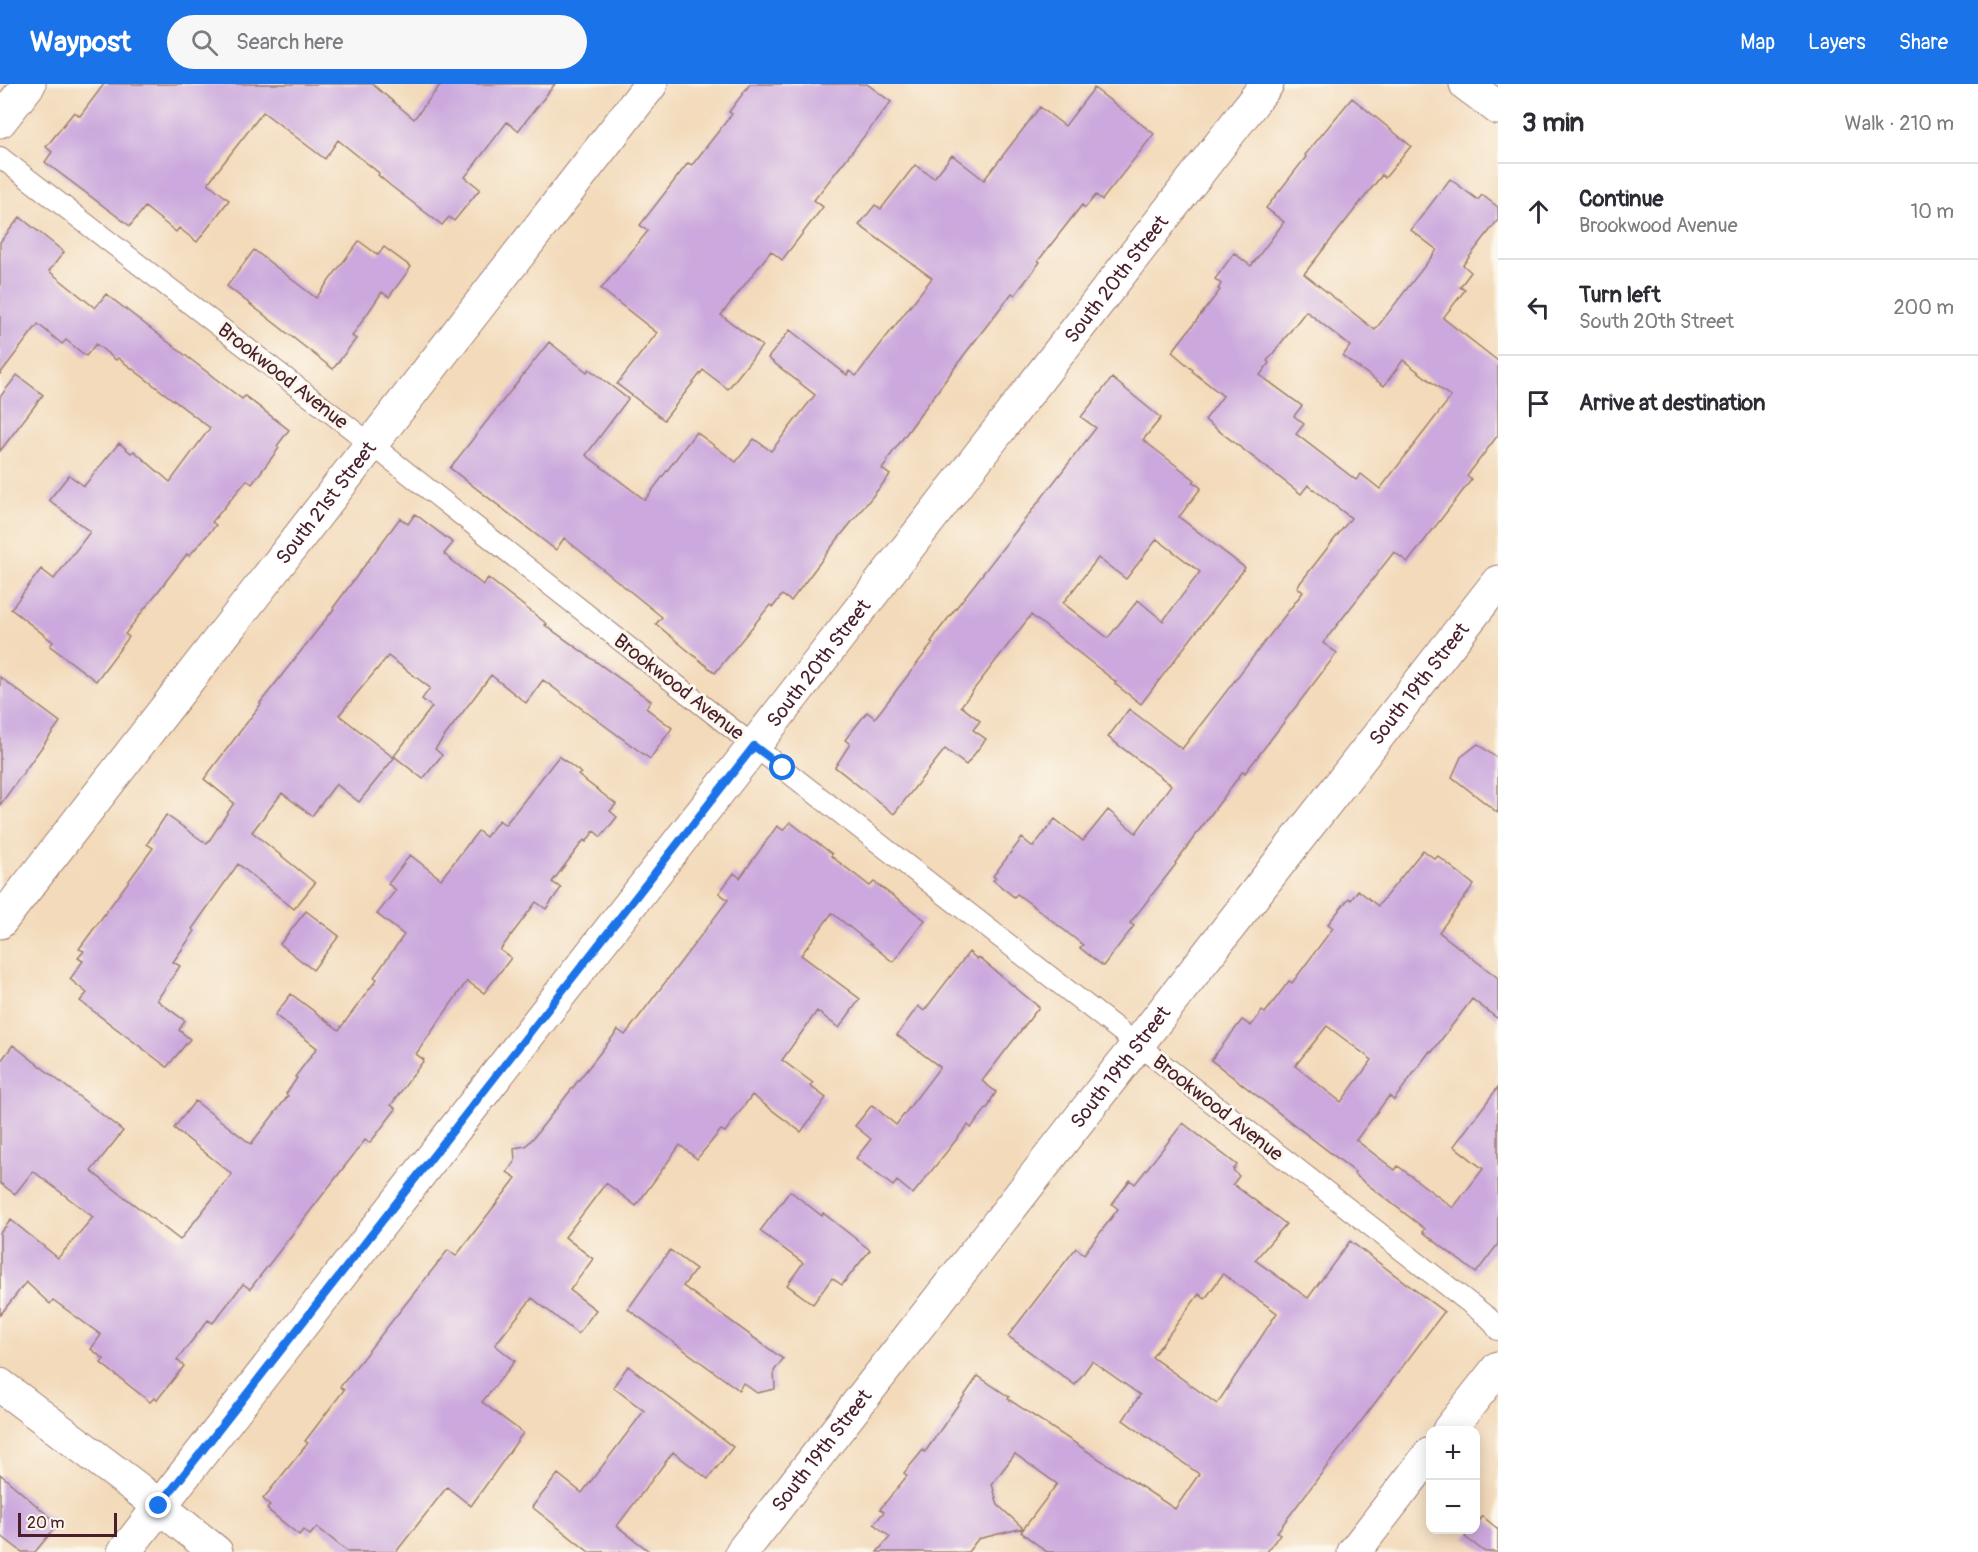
<!DOCTYPE html>
<html lang="en">
<head>
<meta charset="utf-8">
<style>
  body { margin:0; font-family:Pangolin,sans-serif; background:#f7f7f7; color:#2b2b33 }
  .controls { position:absolute; right:18px; bottom:18px; display:grid; overflow:hidden; border-radius:12px; box-shadow:0 3px 15px #0003 }
  .controls button { width:54px; height:54px; display:grid; place-items:center; padding:0; border:0; border-bottom:2px solid #e1e1e2; background:#fff; color:#2b2b33; font:30px sans-serif }
  .scale { position:absolute; left:18px; bottom:15px; width:99px; box-sizing:border-box; padding-left:6px; border:3px solid #4a1f2b; border-top:0; font-size:16px; line-height:21px; white-space:nowrap; color:#4a1f2b; -webkit-text-stroke:4px #fbf7ec; paint-order:stroke }
  .stop { position:absolute; width:18px; height:18px; margin:-14px; border:4px solid #1a73e8; border-radius:50%; background:#fff }
  .stop.end { background:#1a73e8; border-color:#fff; box-shadow:0 2px 6px #0008 }
  .list { margin:0; padding:0; list-style:none }
  h2 { display:flex; justify-content:space-between; align-items:center; height:78px; margin:0; padding:0 24px; font-size:26px }
  h2 small { font-size:20px; font-weight:400; color:#7c7c81 }
  .list li { display:grid; grid-template-columns:39px 1fr auto; gap:18px; align-items:center; box-sizing:border-box; height:96px; padding:0 24px; border-top:2px solid #e1e1e2 }
  .list b { display:block; font-size:22px; white-space:nowrap }
  .list p { margin:0; font-size:20px; white-space:nowrap; color:#7c7c81 }
  .list em { font-size:20px; font-style:normal; color:#7c7c81 }
  .icon { flex:none; width:33px; height:33px; fill:none; stroke:currentColor; stroke-width:2; stroke-linecap:round; stroke-linejoin:round }
  .map { position:relative; flex:none; width:1498px; height:1468px; overflow:hidden }
  header { display:flex; align-items:center; gap:36px; box-sizing:border-box; height:84px; padding:0 30px; background:#1a73e8; color:#fff }
  header strong { font-size:28px }
  nav { display:flex; gap:33px; margin-inline-start:auto; font-size:21px }
  .search { width:420px; height:54px; background:#f7f7f7; display:flex; align-items:center; gap:15px; box-sizing:border-box; padding:0 21px; border-radius:33px; color:#7c7c81; font-size:22px }
  main { display:flex }
  aside { flex:1; background:#fff }
  .map>svg:first-child { display:block }
</style>
</head>
<body>
<header>
<strong>Waypost</strong>
<div class="search"><svg class="icon" aria-label="search" viewBox="0 0 24 24"><circle cx="10" cy="10" r="6"/><path d="M15 15l6 6"/></svg>Search here</div>
<nav><a>Map</a><a>Layers</a><a>Share</a></nav>
</header>
<main>
<div class="map">
<svg width="1498" height="1468" viewBox="0 0 1498 1468">
  <rect width="100%" height="100%" fill="#fbf7ec"/>
  <filter id="ink" filterUnits="userSpaceOnUse"><feTurbulence type="fractalNoise" baseFrequency=".0167" numOctaves="2"/><feDisplacementMap in="SourceGraphic" scale="12" xChannelSelector="R" yChannelSelector="G"/><feConvolveMatrix kernelMatrix="1 2 1 2 8 2 1 2 1" color-interpolation-filters="sRGB"/></filter>
  <filter id="wash" filterUnits="userSpaceOnUse"><feTurbulence type="fractalNoise" baseFrequency=".008" numOctaves="4" result="noise"/><feDisplacementMap in="SourceGraphic" scale="24" xChannelSelector="R" yChannelSelector="G"/><feGaussianBlur stdDeviation="1.35" result="paint"/><feColorMatrix in="noise" values="0 0 0 0 0 0 0 0 0 0 0 0 0 0 0 0 0 1.4 0 .05"/><feComposite in="paint" operator="in"/></filter>
  <g filter="url(#wash)">
    <rect width="100%" height="100%" fill="#f3daba"/>
    <g id="blocks">
      <path fill="#cba8dd" fill-rule="evenodd" d="M104,0H372L414,35L441,0H555L518,47L507,38L465,93L480,105L454,137L449,133L442,141L391,102L378,91L379,89L338,56L325,75L263,28L208,99L229,116L197,158L179,144L176,148L145,123L130,142L45,78L52,68L46,63L74,28L80,32Z
        M750,0H867L891,18L814,116L823,123L782,176L771,167L721,231L762,262L728,305L703,286L664,336L617,300L657,249L601,205L648,147L640,141L688,79L692,81L732,30L729,28Z
        M1094,4L1154,50L1102,116L1096,111L1085,124L1082,121L1038,177L1040,178L1015,211L1012,209L964,271L887,376L888,377L882,385L890,391L833,461L791,517L782,511L773,523L770,521L715,589L656,540L662,533L564,454L556,466L450,384L549,258L587,288L589,285L628,315L586,371L645,416L696,348L736,378L754,355L771,367L815,311L768,274L790,246L847,291L849,287L856,292L932,194L859,141L875,121L881,125L915,81L934,94L952,71L984,96L1040,23L1065,42Z
        M1352,14L1411,62L1385,94L1382,91L1304,190L1375,246L1437,166L1411,146L1450,95L1478,116L1482,111L1498,123V136L1463,181L1471,188L1460,203L1465,206L1443,234L1498,277V351L1467,392L1472,395L1408,478L1394,468L1323,559L1337,569L1245,689L1243,687L1175,779L1176,780L1130,839L1134,842L1103,882L1080,864L1083,861L1040,827L1017,810L1014,813L993,796L996,794L993,792L1022,754L1033,763L1055,735L1083,757L1108,726L1136,749L1171,701L1108,653L1129,625L1182,665L1303,508L1297,503L1351,434L1308,401L1301,410L1205,336L1223,312L1192,287L1193,286L1172,268L1220,206L1218,205L1221,200L1215,195L1234,169L1251,182L1284,138L1266,124L1306,73L1305,71ZM1306,227L1350,262L1343,272L1384,302L1403,276L1451,313L1380,405L1361,390L1356,396L1296,350L1304,340L1294,332L1302,322L1260,291L1269,279L1267,277Z
        M20,133L64,168L49,187L95,224L106,210L242,315L245,312L289,346L277,362L279,364L252,400L247,396L212,438L216,441L189,472L187,470L125,550L129,553L96,597L50,562L53,558L11,525L41,485L54,495L90,448L49,416L69,391L84,402L119,359L131,369L134,367L170,398L210,344L118,274L116,276L96,260L86,272L66,256L62,260L38,240L0,290V158Z
        M359,157L378,171L384,163L411,183L389,213L382,208L352,252L356,255L333,285L227,202L254,166L316,214Z
        M17,291L43,311L0,367V313Z
        M1112,294L1161,334L1143,356L1195,396L1193,398L1201,404L1179,433L1245,484L1141,620L1115,600L1116,598L1031,531L961,622L980,637L973,646L986,655L966,681L945,665L894,730L835,683L850,660L845,656L867,628L875,634L933,559L931,558L939,546L1096,344L1081,333ZM1157,455L1200,488L1163,537L1138,516L1108,554L1063,519L1098,474L1126,495Z
        M415,430L453,459L444,470L483,501L488,494L547,540L545,541L651,617L646,624L672,644L650,675L543,596L526,619L491,591L435,665L442,671L423,695L394,672L432,623L422,615L430,604L388,572L339,631L394,674L359,718L336,700L312,732L282,709L252,748L315,799L294,825L238,780L192,845L195,847L173,878L180,882L157,916L185,937L179,946L190,955L167,983L80,917L87,909L70,895L83,877L78,874L84,867L79,865L153,764L147,760L166,731L207,760L234,719L204,695L261,620L260,619L334,525L333,524L400,434L408,440Z
        M0,593L60,638L0,721Z
        M1478,660L1498,675V729L1452,693L1461,673Z
        M559,672L581,689L578,691L616,720L610,727L617,733L601,753L594,747L586,758L584,756L552,798L561,804L546,825L536,818L500,866L511,874L484,909L467,897L416,970L424,976L391,1021L396,1025L370,1059L365,1056L250,1205L243,1200L213,1239L208,1236L177,1276L184,1282L157,1316L154,1314L150,1318L101,1279L104,1275L91,1265L101,1251L53,1216L50,1220L26,1198L0,1231V1149L11,1136L58,1174L93,1133L33,1087L15,1110L0,1099V978L13,961L123,1047L91,1087L180,1156L232,1090L174,1044L195,1017L251,1060L288,1012L286,1010L297,994L295,993L317,964L275,931L291,910L339,946L377,895L374,893L404,851L377,830L396,806L388,800L410,771L441,795L478,747L486,753L499,736L505,741Z
        M790,738L832,770L831,772L870,802L874,798L925,836L893,878L832,829L801,871L860,915L839,944L817,927L782,976L813,999L810,1002L826,1014L801,1048L752,1011L725,1048L721,1046L697,1075L680,1061L636,1122L606,1099L565,1153L593,1175L570,1206L596,1226L578,1250L532,1214L495,1261L515,1277L482,1318L523,1349L471,1422L447,1403L396,1468H348L317,1443L310,1451L303,1446L299,1451L267,1425L270,1421L263,1415L308,1359L305,1357L344,1306L340,1303L448,1166L456,1172L516,1094L507,1088L515,1077L514,1064L526,1062L534,1053L618,946L625,951L728,816L719,809L734,789L740,794L777,742L783,746Z
        M1423,766L1435,775L1438,772L1474,801L1439,848L1498,894V935L1472,915L1432,968L1430,967L1394,1016L1389,1012L1356,1056L1395,1086L1398,1082L1453,1124L1483,1085L1454,1062L1498,1003V1160L1476,1189L1423,1148L1425,1145L1354,1090L1355,1088L1211,976L1242,936L1251,942L1262,927L1265,929L1289,897L1292,899L1333,844L1328,840L1349,814L1351,816L1358,806L1378,822ZM1327,942L1372,976L1341,1018L1295,982Z
        M306,827L339,852L313,886L280,860Z
        M969,868L977,875L978,873L1039,923L982,997L996,1008L990,1018L991,1019L971,1044L968,1041L913,1110L897,1097L893,1102L856,1074L871,1055L855,1042L872,1021L896,1041L940,983L897,951L918,922L924,927Z
        M1183,1039L1237,1081L1233,1086L1239,1092L1233,1100L1286,1140L1255,1176L1308,1214L1350,1157L1444,1228L1277,1448L1280,1450L1267,1468H1047L1021,1448L1057,1400L1015,1370L992,1400L998,1421L1023,1444L978,1455L968,1468H877L890,1453L874,1440L884,1428L880,1425L907,1392L904,1389L923,1366L925,1368L978,1292L1009,1313L1008,1315L1175,1425L1199,1390L1123,1336L1140,1311L1092,1277L1075,1301L1008,1252L1076,1164L1084,1170L1118,1125L1112,1120L1130,1096L1135,1100ZM1223,1190L1277,1229L1217,1320L1152,1273L1199,1210L1205,1215Z
        M790,1107L822,1132L823,1129L870,1166L842,1201L832,1194L813,1220L787,1201L803,1179L760,1147Z
        M670,1166L696,1185L683,1202L783,1275L774,1287L775,1305L757,1309L743,1299L739,1306L628,1225Z
        M628,1282L733,1363L708,1395L673,1368L617,1442L650,1468H589L532,1423L558,1390L582,1409L644,1327L613,1303Z
        M0,1390L58,1440L35,1468H22L0,1451Z
        M1482,1432L1498,1445V1468H1485L1465,1453L1471,1446H1476V1440Z"/>
    </g>
  </g>
  <g filter="url(#ink)">
    <use href="#blocks" fill-opacity="0" stroke="#9e7c72" stroke-width="1.5"/>
    <g fill="none" stroke-linecap="round" stroke-linejoin="round">
      <defs>
        <path id="service" d="M0,73L371,360L754,662L1490,1235L1498,1246"/>
        <g id="minor">
          <path d="M0,37L29,0"/>
          <path id="s1" d="M0,838L651,0"/>
          <path d="M1449,1346L1498,1284"/>
          <path id="s2" d="M124,1468L754,662L1267,0"/>
          <path id="s3" d="M742,1468L1498,498"/>
          <path d="M1354,1468L1430,1370"/>
        </g>
        <path id="tertiary" d="M1466,0L1498,24
          M0,1301L139,1406L216,1468"/>
      </defs>
      <use href="#service" stroke="#9e7c72" stroke-width="22"/>
      <use href="#minor" stroke="#9e7c72" stroke-width="35"/>
      <use href="#tertiary" stroke="#9e7c72" stroke-width="35"/>
      <use href="#service" stroke="#fff" stroke-width="20"/>
      <use href="#minor" stroke="#fff" stroke-width="33"/>
      <use href="#tertiary" stroke="#fff" stroke-width="33"/>
    </g>
  </g>
  <g fill="none" stroke-linecap="round" stroke-linejoin="round" filter="url(#ink)">
    <path stroke="#1a73e8" stroke-width="8" d="M159,1422L754,662L783,684"/>
  </g>
  <g text-anchor="middle" dominant-baseline="central" stroke-width="6" stroke-linejoin="round" paint-order="stroke">
    <g font-size="20" fill="#4a1f2b" stroke="#fbf7ec">
      <text stroke="none"><textPath href="#s2" startOffset="1614">South 20th Street</textPath></text>
      <text transform="translate(283 292) rotate(38)">Brookwood Avenue</text>
      <text stroke="none"><textPath href="#s1" startOffset="531">South 21st Street</textPath></text>
      <text stroke="none"><textPath href="#s2" startOffset="1128">South 20th Street</textPath></text>
      <text stroke="none"><textPath href="#s3" startOffset="1101">South 19th Street</textPath></text>
      <text transform="translate(679 603) rotate(38)">Brookwood Avenue</text>
      <text stroke="none"><textPath href="#s3" startOffset="615">South 19th Street</textPath></text>
      <text transform="translate(1218 1024) rotate(38)">Brookwood Avenue</text>
      <text stroke="none"><textPath href="#s3" startOffset="129">South 19th Street</textPath></text>
    </g>
  </g>
</svg>
<div class="controls">
<button>+</button>
<button>−</button>
</div>
<div class="scale">20 m</div>
<div class="stop" style="left:783px;top:684px"></div>
<div class="stop end" style="left:159px;top:1422px"></div>
</div>
<aside>
<h2>3 min<small>Walk · 210 m</small></h2>
<ul class="list">
<li><svg class="icon" aria-label="ahead" viewBox="0 0 24 24"><path d="M12 20V5M6 11l6-6 6 6"/></svg><div><b>Continue</b><p>Brookwood Avenue</p></div><em>10 m</em></li>
<li><svg class="icon" aria-label="left" viewBox="0 0 24 24"><path d="M17 20v-9H6M10 6l-5 5 5 5"/></svg><div><b>Turn left</b><p>South 20th Street</p></div><em>200 m</em></li>
<li><svg class="icon" aria-label="arrive" viewBox="0 0 24 24"><path d="M6 21V4h12l-3 4 3 4H6"/></svg><div><b>Arrive at destination</b></div></li>
</ul>
</aside>
</main>
</body>
</html>
